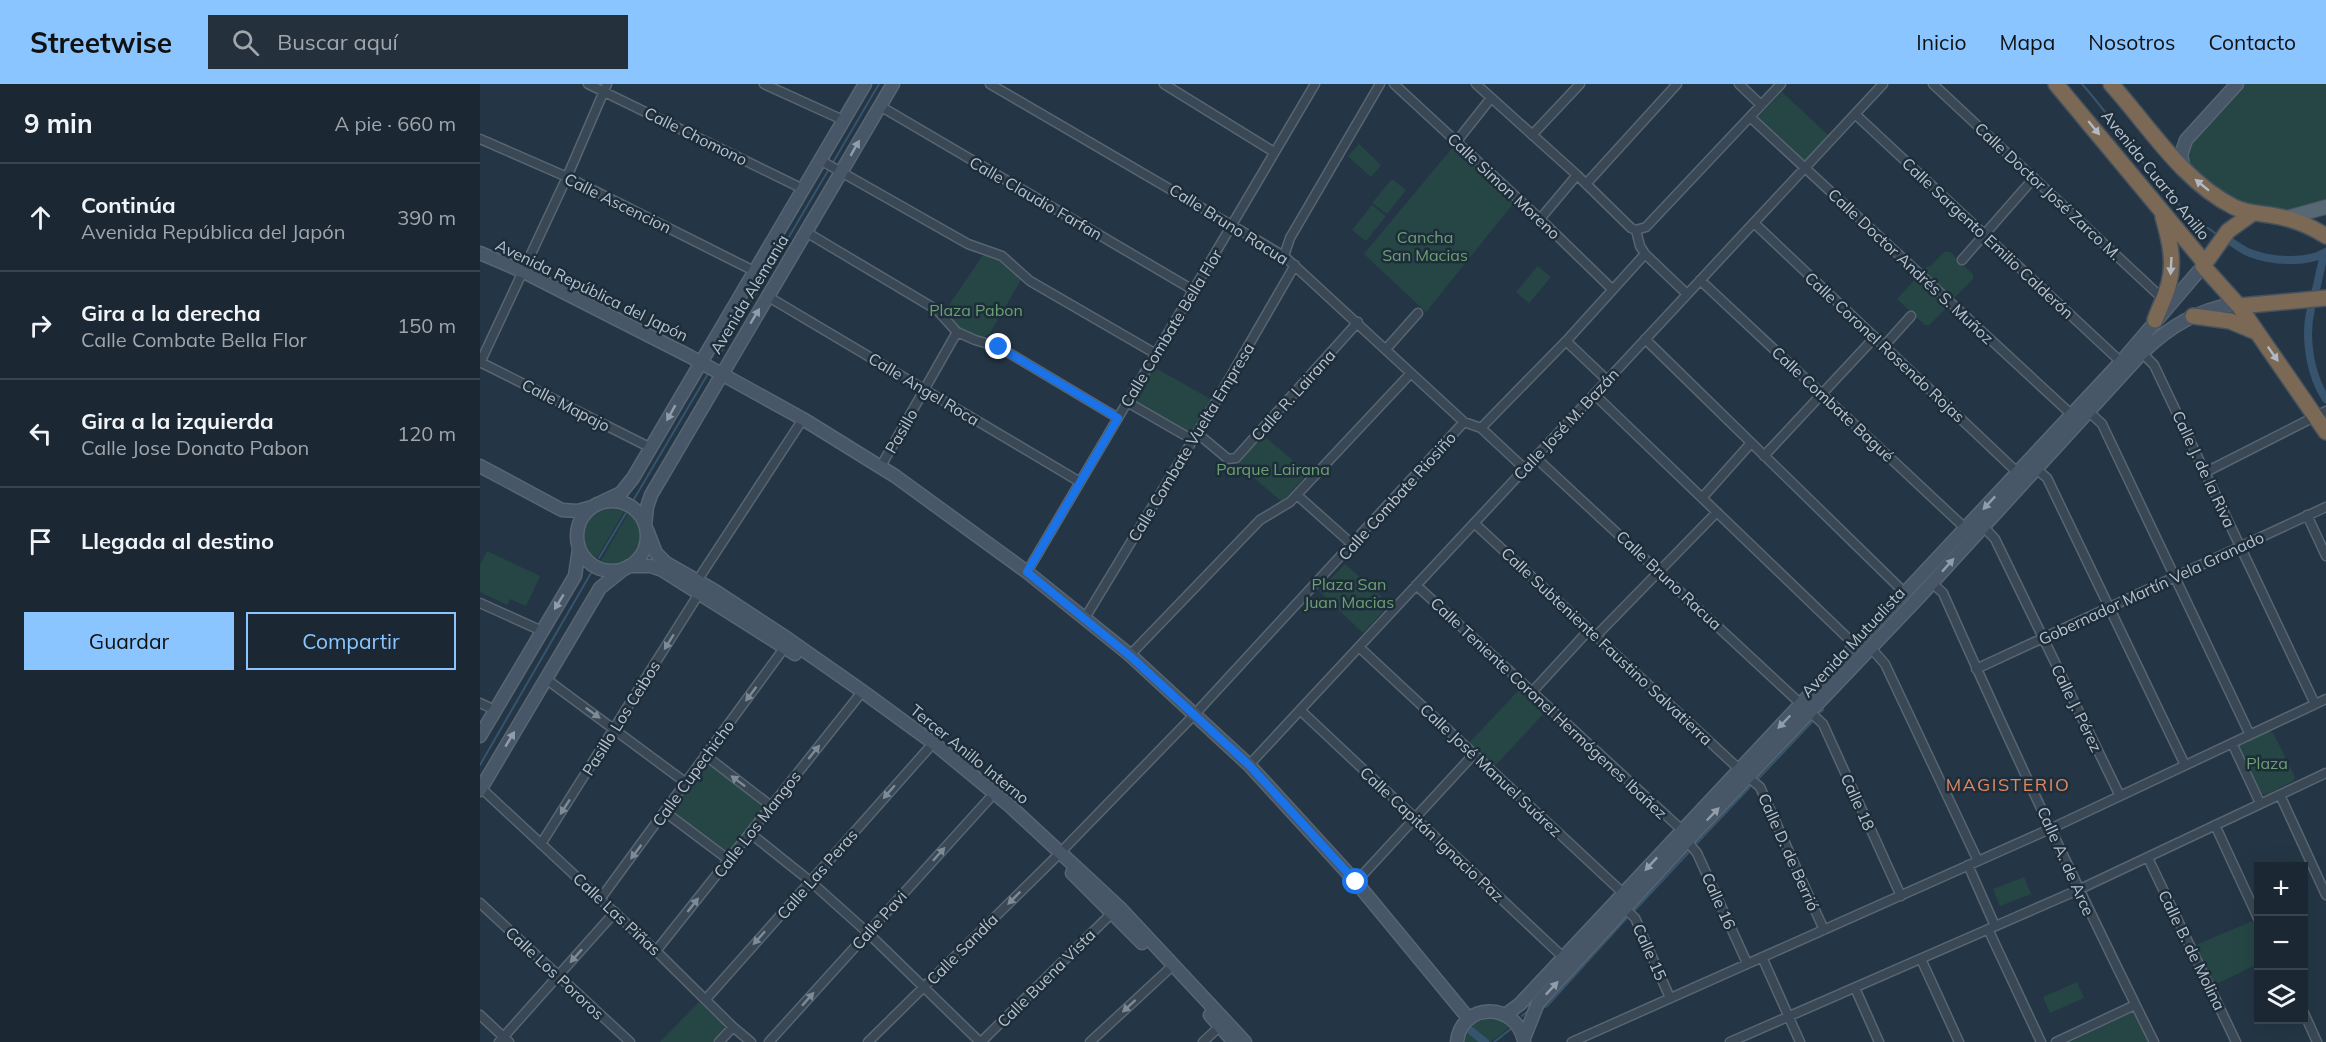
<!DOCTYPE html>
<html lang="es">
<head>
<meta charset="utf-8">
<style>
  body { margin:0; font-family:Mulish,sans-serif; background:#24303c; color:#f1f3f6 }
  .controls { position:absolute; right:18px; bottom:18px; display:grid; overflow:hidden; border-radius:0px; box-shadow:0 6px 24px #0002 }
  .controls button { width:54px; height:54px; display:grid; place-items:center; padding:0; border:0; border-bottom:2px solid #39444f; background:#1b2834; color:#f1f3f6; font:30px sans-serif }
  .stop { position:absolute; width:18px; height:18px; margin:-14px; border:4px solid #1a73e8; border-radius:50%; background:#fff }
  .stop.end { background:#1a73e8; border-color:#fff; box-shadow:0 2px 6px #0008 }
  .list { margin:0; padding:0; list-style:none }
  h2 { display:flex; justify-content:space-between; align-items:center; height:78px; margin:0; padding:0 24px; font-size:26px }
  h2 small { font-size:20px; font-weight:400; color:#a0a6ac }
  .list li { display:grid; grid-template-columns:39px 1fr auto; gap:18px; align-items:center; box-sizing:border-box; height:108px; padding:0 24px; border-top:2px solid #39444f }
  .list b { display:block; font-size:22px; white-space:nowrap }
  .list p { margin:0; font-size:20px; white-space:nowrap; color:#a0a6ac }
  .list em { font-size:20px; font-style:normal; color:#a0a6ac }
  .actions { display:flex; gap:12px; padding:18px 24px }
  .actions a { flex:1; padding:14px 0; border:2px solid #8ac5ff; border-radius:0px; text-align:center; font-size:21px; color:#8ac5ff }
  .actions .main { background:#8ac5ff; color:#111 }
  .icon { flex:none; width:33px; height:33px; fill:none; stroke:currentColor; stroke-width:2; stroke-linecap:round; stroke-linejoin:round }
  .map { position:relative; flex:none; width:1846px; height:958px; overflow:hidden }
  header { display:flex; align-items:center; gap:36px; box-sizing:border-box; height:84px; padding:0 30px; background:#8ac5ff; color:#111 }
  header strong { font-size:28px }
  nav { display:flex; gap:33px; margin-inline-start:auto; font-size:21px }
  .search { width:420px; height:54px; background:#24303c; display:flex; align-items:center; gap:15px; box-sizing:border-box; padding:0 21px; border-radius:0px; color:#a0a6ac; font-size:22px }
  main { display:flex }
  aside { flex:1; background:#1b2834 }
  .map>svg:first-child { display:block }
</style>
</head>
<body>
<header>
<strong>Streetwise</strong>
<div class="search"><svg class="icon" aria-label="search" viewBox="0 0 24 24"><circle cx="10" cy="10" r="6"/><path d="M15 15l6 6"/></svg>Buscar aquí</div>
<nav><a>Inicio</a><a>Mapa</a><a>Nosotros</a><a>Contacto</a></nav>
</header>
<main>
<aside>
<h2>9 min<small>A pie · 660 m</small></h2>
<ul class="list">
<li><svg class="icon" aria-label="ahead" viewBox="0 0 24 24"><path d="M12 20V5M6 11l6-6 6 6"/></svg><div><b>Continúa</b><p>Avenida República del Japón</p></div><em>390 m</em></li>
<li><svg class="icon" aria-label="right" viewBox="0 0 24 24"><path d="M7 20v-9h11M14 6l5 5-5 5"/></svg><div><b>Gira a la derecha</b><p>Calle Combate Bella Flor</p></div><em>150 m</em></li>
<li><svg class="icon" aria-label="left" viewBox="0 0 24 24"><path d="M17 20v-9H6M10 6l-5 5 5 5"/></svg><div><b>Gira a la izquierda</b><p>Calle Jose Donato Pabon</p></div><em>120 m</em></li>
<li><svg class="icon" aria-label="arrive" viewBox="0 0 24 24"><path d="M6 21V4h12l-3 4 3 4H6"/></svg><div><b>Llegada al destino</b></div></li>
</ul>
<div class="actions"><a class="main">Guardar</a><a>Compartir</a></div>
</aside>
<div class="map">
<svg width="1846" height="958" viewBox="0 0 1846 958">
  <rect width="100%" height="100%" fill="#243645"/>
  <path fill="#264646" d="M1765,0H1846V118L1804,127L1777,123L1757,118L1711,87L1707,77L1706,68L1711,59Z
    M1302,8L1349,52L1323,79L1276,35Z
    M879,60L901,81L891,93L868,72Z
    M974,62L1036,116L946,228L884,170Z
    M912,95L926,106L907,130L892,119Z
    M892,121L906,132L886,157L872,146Z
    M1464,168H1470L1493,190V195L1472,216L1439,185L1451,182Z
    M503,171L516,172L542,194L510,249L501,255C484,249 475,243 465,227Z
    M1058,182L1071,193L1049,219L1036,208Z
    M1437,193L1468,222L1449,241H1445L1417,215Z
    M672,282L732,316L709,356L649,322Z
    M783,351L828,389L802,418L758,380Z
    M133,423L145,426L115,477C100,466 99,442 114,429C120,425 126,424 133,423Z
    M149,428C177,452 153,495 119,480Z
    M7,467L60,492L46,522L30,515L27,521L0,508V481Z
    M865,480L910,520L883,549L839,507Z
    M1041,604L1066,627L1014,683L989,659Z
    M1788,647L1793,649L1815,693L1813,697L1787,710H1782L1759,662L1761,659Z
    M227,677L287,721L250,773L190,728Z
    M1544,793L1551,810L1520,822L1513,805Z
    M1775,836L1778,844V880L1734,901L1716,861Z
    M1597,898L1604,914L1570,929L1563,913Z
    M219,918L244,941V946L233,958H180Z
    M1651,929L1656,930L1669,958H1589Z
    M1009,934L1019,935L1031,942L1011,958H983L994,940Z"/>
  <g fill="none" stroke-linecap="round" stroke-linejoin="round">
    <path stroke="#36546e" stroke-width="2" d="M1602,0C1639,41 1668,93 1709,130C1716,137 1726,142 1735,149
      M352,80L399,0
      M1844,170L1846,168
      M238,273L349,85
      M154,415L229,288
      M119,474L146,429
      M1341,628L1343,626
      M0,681L111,489
      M1279,694L1332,638
      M1217,759L1270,703
      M1155,826L1210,767
      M1062,924L1067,922L1146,835
      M1042,932L1048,927
      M1014,958L1032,944"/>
    <path stroke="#36546e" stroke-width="8" d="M1748,156C1755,160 1762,166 1770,169C1790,177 1827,180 1846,168
      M1835,210L1844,170
      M1831,225C1824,253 1830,291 1846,315
      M990,946L1005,958"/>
    <defs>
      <path id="street" d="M108,0L323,105
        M284,0L363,36
        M510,0L804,172L984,338L1001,344L1045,385
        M684,0L794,68
        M914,0L1060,135L1132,205
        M996,0L1097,91L1151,144L1156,146L1160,162L1165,170L1207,210
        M1259,0L1281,21
        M1453,0L1683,215
        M400,22L713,206
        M1375,30L1641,278
        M1270,33L1591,330
        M1052,51L1100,0
        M0,55L87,93L274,187
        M977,57L1011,14
        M340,76L488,160L522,172L550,197L676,270
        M1106,100L1197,0
        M1060,135L1097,91
        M1274,139L1537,388
        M1156,146L1166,143L1301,0
        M326,148L457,226L477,248L495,256L519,263L638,334
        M804,172L810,154L900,0
        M1482,176L1554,94
        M1220,196L1485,444
        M287,212L600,398
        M1165,255L1425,509
        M1086,257L1127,296
        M1404,262L1431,232
        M906,265L938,229
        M1662,269L1674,281L1835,620
        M0,278L171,364
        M0,279L87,93L127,0
        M1114,310L1376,562
        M647,318L713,356
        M1608,327L1622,340L1770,651
        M1001,344L1089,254L1165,170
        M717,349L748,375L756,374L878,238
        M1284,372L1395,253
        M1055,373L1321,620
        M401,382L477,248
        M1555,384L1567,394L1705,681
        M1726,388L1846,327
        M817,411L873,461
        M1222,414L1271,359
        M1827,431L1846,472
        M994,439L1259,685
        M1503,442L1515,455L1640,712
        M547,488L835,0
        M217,497L323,335
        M1452,499L1463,509C1530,660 1600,810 1674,958
        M936,501L1202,746
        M0,519L62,547
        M605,534L734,321L815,181
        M1116,552L1237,428
        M879,563L1143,809
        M1391,564L1405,580L1498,777
        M650,571L780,436L810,418L931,289
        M1496,585L1846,423
        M66,595L205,698
        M1052,608L1109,546
        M0,619L15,626
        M820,626L1083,873
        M1330,628L1343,640L1421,812
        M1752,659L1780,719
        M225,671L291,722
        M769,681L1403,0
        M1268,693L1280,703L1344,846
        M0,703L176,867L253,943L271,958
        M1800,711L1846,811
        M185,728L249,776
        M1735,741L1778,834
        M270,749L330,797L388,849L500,958
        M1207,757L1217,769L1267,879
        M61,760L220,508
        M1668,774L1756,958
        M1488,781L1515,842
        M876,798L994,670
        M121,814L305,563
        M0,819L150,958
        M1144,824L1155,834L1190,914
        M1508,845L1561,958
        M176,867L378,613
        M1282,873L1320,958
        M1441,875L1479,958
        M1375,904L1399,958
        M226,915L448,665
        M1824,929L1837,958
        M0,931L29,958
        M19,958L135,828
        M239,958L253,943
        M289,958L509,715
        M388,958L576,773L715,630L984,338
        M501,958L632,829
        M610,958L688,886
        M723,958L740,942
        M1092,958L1572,744L1846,615
        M1250,958L1598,806L1846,689
        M1576,958L1655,921"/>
      <path id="secondary" d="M1704,86L1701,71L1706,56L1757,0
        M0,169L44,188L209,272L323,335L415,392L547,488L650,571L769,681L876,798L989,935
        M0,382L82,426L98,427L112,423
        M97 452a35 35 0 1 1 70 0a35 35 0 1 1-70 0Z
        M122,418L141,409L153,394L385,0
        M165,441L167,423L171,411L413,0
        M167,446L176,469L186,479L235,507L302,551L382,607L456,661L530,722L641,825L765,958
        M149,482H171L182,486L315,570
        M0,652L95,492L99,465
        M0,706L120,504L145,484
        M592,789L662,859
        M730,931L754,958
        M1025,931L1040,920L1641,278L1723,182
        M1044,954L1058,919L1207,757L1440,512L1662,269C1691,241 1716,227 1756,219
        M977,958C981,918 1036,917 1044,957"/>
      <path id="primary" d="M1806,134L1846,123"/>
      <path id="highway" d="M1576,0L1724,178
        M1631,0C1669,42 1702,97 1754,123C1766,129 1778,129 1790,131C1810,134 1829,141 1846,152
        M1773,129L1748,147L1723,182L1759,222L1846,348
        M1759,222L1846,214
        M1713,232L1750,237L1776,248
        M1675,236C1679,224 1686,212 1689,199C1695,177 1689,154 1683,133"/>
    </defs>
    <use href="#street" stroke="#586572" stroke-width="11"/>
    <use href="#secondary" stroke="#586572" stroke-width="15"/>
    <use href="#primary" stroke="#43515e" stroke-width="16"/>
    <use href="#highway" stroke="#44525f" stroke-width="18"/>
    <use href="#street" stroke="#394854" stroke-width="8"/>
    <use href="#secondary" stroke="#475768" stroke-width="12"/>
    <use href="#primary" stroke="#576774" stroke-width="14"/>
    <use href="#highway" stroke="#7b6855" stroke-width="15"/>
  </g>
  <defs><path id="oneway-solid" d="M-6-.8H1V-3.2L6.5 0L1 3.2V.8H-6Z" transform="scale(1.5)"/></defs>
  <g fill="#b1b9c2">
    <use href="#oneway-solid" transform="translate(1614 44) rotate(51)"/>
    <use href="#oneway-solid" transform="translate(1722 101) rotate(-141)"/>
    <use href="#oneway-solid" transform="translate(1691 182) rotate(93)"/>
    <use href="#oneway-solid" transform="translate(1793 270) rotate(55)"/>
  </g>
  <g fill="#909daa">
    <use href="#oneway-solid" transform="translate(375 64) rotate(-60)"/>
    <use href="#oneway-solid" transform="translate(275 232) rotate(-59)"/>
    <use href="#oneway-solid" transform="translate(191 329) rotate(119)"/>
    <use href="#oneway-solid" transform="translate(1509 419) rotate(133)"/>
    <use href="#oneway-solid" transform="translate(1468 481) rotate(-48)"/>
    <use href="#oneway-solid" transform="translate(79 518) rotate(121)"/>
    <use href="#oneway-solid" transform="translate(1304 638) rotate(134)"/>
    <use href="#oneway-solid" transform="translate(30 655) rotate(-59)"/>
    <use href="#oneway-solid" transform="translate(1233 730) rotate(-46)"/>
    <use href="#oneway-solid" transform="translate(1171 780) rotate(133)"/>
    <use href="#oneway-solid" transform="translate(1072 904) rotate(-47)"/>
  </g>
  <g fill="#7e8b97">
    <use href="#oneway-solid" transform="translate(189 558) rotate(122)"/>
    <use href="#oneway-solid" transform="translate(271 610) rotate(127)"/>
    <use href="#oneway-solid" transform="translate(113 629) rotate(36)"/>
    <use href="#oneway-solid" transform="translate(334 668) rotate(-51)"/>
    <use href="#oneway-solid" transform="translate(258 697) rotate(-143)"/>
    <use href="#oneway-solid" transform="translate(409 708) rotate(131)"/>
    <use href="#oneway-solid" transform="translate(85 723) rotate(123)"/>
    <use href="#oneway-solid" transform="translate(156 768) rotate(127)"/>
    <use href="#oneway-solid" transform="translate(459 770) rotate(-48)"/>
    <use href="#oneway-solid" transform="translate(534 814) rotate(135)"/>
    <use href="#oneway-solid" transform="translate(213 821) rotate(-52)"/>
    <use href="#oneway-solid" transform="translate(279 854) rotate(132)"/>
    <use href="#oneway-solid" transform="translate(96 872) rotate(132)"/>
    <use href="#oneway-solid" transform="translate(328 915) rotate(-48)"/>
    <use href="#oneway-solid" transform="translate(649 922) rotate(137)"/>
  </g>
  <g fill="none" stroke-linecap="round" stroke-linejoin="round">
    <path stroke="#1a73e8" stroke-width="8" d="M519,263L638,334L547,488L650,572L769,681L876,798"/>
  </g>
  <g text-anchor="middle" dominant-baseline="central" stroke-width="5" stroke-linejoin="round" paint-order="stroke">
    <g font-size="16" fill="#b7c2ce" stroke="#1e2d3a">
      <text transform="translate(216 52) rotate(26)">Calle Chomono</text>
      <text transform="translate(1676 91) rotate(51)">Avenida Cuarto Anillo</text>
      <text transform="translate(1024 102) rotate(43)">Calle Simon Moreno</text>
      <text transform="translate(1568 107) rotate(43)">Calle Doctor José Zarco M.</text>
      <text transform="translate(556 114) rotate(30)">Calle Claudio Farfan</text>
      <text transform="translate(138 119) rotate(26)">Calle Ascencion</text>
      <text transform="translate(749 140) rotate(32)">Calle Bruno Racua</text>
      <text transform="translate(1508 154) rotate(43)">Calle Sargento Emilio Calderón</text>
      <text transform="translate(1431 182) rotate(43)">Calle Doctor Andrés S. Muñoz</text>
      <text transform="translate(112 206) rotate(26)">Avenida República del Japón</text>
      <text transform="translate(269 210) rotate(-59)">Avenida Alemania</text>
      <text transform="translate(691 244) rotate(-59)">Calle Combate Bella Flor</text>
      <text transform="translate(1405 263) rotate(43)">Calle Coronel Rosendo Rojas</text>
      <text transform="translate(444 305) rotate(31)">Calle Angel Roca</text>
      <text transform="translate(813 311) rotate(-48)">Calle R. Lairana</text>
      <text transform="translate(1353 320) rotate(43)">Calle Combate Bagué</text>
      <text transform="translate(86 321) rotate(27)">Calle Mapajo</text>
      <text transform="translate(1086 340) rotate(-47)">Calle José M. Bazán</text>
      <text transform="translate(421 347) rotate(-60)">Pasillo</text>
      <text transform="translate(711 358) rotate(-59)">Calle Combate Vuelta Empresa</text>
      <text transform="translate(1724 385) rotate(65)">Calle J. de la Riva</text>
      <text transform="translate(917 412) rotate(-48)">Calle Combate Riosiño</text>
      <text transform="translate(1189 496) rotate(43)">Calle Bruno Racua</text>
      <text transform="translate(1671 504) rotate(-25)">Gobernador Martín Vela Granado</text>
      <text transform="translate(1373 558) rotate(-47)">Avenida Mutualista</text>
      <text transform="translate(1127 562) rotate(43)">Calle Subteniente Faustino Salvatierra</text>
      <text transform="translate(1069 624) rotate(43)">Calle Teniente Coronel Hermógenes Ibañez</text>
      <text transform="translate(1597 624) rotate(64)">Calle J. Pérez</text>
      <text transform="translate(141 634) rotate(-58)">Pasillo Los Ceibos</text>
      <text transform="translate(490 670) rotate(39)">Tercer Anillo Interno</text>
      <text transform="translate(1011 686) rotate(43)">Calle José Manuel Suárez</text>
      <text transform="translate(213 689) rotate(-54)">Calle Cupechicho</text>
      <text transform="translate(1378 718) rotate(66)">Calle 18</text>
      <text transform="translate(277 740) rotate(-52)">Calle Los Mangos</text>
      <text transform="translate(952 750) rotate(43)">Calle Capitán Ignacio Paz</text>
      <text transform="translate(1309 768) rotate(66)">Calle D. de Berrió</text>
      <text transform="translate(1586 777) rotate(66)">Calle A. de Arce</text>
      <text transform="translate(337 790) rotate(-49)">Calle Las Peras</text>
      <text transform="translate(1239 817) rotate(66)">Calle 16</text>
      <text transform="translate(137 830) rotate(43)">Calle Las Piñas</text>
      <text transform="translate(399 836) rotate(-48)">Calle Pavi</text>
      <text transform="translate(482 865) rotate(-45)">Calle Sandía</text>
      <text transform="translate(1712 866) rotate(64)">Calle B. de Molina</text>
      <text transform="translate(1170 868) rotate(66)">Calle 15</text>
      <text transform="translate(75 889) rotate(43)">Calle Los Pororos</text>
      <text transform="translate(566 894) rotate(-45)">Calle Buena Vista</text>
    </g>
    <g font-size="16" fill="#6ba172" stroke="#1e2d3a">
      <text x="945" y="153">Cancha<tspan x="945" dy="18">San Macias</tspan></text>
      <text x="496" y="226">Plaza Pabon</text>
      <text x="793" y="385">Parque Lairana</text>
      <text x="869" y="500">Plaza San<tspan x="869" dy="18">Juan Macias</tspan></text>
      <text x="1787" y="679">Plaza</text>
    </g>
    <g font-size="18" letter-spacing="1.5" fill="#e0885f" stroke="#1e2d3a">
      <text x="1528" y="700">MAGISTERIO</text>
    </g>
  </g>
</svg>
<div class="controls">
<button>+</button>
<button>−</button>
<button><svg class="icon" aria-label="layers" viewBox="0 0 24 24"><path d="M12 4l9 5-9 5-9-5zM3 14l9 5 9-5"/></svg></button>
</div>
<div class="stop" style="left:876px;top:798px"></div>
<div class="stop end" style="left:519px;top:263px"></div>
</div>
</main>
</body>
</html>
